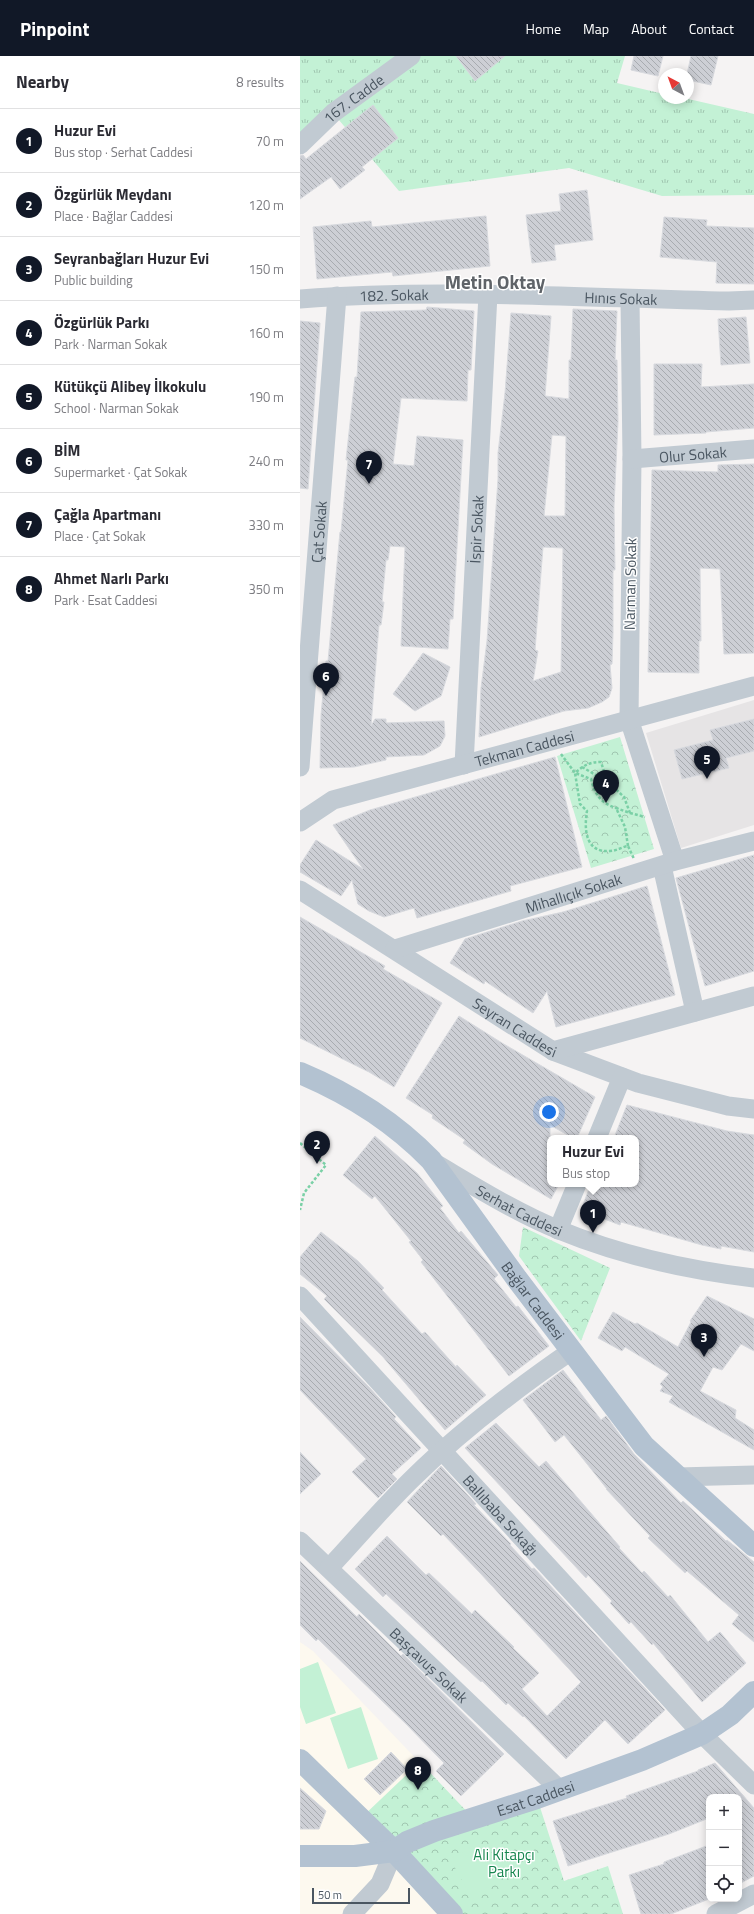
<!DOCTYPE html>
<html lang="en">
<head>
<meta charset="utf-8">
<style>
  body { margin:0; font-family:"Titillium Web",sans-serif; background:#f2f2f3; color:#2b2b33 }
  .controls { position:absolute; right:12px; bottom:12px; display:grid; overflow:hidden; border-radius:8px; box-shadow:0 2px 10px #0003 }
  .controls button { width:36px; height:36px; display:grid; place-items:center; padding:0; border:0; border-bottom:1px solid #e1e1e2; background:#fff; color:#2b2b33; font:20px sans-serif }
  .compass { position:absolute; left:358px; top:12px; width:36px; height:36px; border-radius:50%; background:#fff; box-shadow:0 2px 10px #0003; rotate:319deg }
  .scale { position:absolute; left:12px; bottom:10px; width:98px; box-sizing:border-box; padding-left:4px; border:2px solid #4a5661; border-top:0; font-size:11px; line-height:14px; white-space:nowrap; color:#4a5661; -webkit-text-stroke:3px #fff; paint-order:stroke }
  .you { position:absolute; left:249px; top:1056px; width:14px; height:14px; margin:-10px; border:3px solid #fff; border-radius:50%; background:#1a73e8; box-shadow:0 0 0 6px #1a73e833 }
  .badge { display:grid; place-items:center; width:26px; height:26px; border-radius:50%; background:#111827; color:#fff; font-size:13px; font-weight:700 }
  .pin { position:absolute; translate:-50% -33px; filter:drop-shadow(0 1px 2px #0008) }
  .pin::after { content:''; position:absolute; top:21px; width:14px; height:12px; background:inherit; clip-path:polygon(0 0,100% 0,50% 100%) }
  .popup { position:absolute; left:247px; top:1079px; width:92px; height:52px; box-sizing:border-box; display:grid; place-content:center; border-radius:8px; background:#fff; filter:drop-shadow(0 1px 3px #0005); font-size:13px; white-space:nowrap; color:#7c7c81 }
  .popup b { font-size:15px; color:#2b2b33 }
  .popup::after { content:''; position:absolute; left:50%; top:100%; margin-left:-8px; border:8px solid transparent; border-top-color:#fff }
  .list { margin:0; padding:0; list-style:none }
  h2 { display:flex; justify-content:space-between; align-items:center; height:52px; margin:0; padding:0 16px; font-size:17px }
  h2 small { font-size:13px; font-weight:400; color:#7c7c81 }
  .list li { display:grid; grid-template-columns:26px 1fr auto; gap:12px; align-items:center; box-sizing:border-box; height:64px; padding:0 16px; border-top:1px solid #e1e1e2 }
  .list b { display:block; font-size:15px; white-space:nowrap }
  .list p { margin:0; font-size:13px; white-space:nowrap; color:#7c7c81 }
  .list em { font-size:13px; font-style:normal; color:#7c7c81 }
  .icon { flex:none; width:22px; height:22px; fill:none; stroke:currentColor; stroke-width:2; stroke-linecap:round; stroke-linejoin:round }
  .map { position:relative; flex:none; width:454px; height:1858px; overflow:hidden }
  header { display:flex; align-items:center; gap:24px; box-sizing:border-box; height:56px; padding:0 20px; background:#111827; color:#fff }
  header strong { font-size:19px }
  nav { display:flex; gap:22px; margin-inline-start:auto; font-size:14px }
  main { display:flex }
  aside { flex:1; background:#fff }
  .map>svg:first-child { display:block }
</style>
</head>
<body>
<header>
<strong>Pinpoint</strong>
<nav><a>Home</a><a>Map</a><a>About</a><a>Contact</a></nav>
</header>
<main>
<aside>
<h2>Nearby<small>8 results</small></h2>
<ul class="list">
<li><span class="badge">1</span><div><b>Huzur Evi</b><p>Bus stop · Serhat Caddesi</p></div><em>70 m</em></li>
<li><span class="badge">2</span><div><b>Özgürlük Meydanı</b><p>Place · Bağlar Caddesi</p></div><em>120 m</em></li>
<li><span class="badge">3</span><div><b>Seyranbağları Huzur Evi</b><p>Public building</p></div><em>150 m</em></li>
<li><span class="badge">4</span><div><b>Özgürlük Parkı</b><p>Park · Narman Sokak</p></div><em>160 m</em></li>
<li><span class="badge">5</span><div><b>Kütükçü Alibey İlkokulu</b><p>School · Narman Sokak</p></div><em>190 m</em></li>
<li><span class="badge">6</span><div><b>BİM</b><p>Supermarket · Çat Sokak</p></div><em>240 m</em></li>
<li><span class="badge">7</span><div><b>Çağla Apartmanı</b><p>Place · Çat Sokak</p></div><em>330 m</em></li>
<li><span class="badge">8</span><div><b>Ahmet Narlı Parkı</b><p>Park · Esat Caddesi</p></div><em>350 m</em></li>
</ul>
</aside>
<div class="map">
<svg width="454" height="1858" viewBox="0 0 454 1858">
  <defs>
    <pattern id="grass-tufts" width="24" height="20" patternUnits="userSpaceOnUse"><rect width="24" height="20" fill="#c3f1d5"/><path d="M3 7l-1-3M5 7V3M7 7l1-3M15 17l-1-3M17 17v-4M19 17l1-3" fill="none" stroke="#a0c6b0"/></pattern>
    <pattern id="park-crowns" width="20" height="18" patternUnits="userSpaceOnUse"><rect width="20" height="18" fill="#c3f1d5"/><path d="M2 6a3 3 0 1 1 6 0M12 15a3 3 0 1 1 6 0" fill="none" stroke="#a0c6b0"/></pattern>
    <pattern id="building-back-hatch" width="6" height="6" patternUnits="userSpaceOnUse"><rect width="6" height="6" fill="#cdcfd5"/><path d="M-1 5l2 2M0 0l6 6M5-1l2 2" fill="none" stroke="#a8abb0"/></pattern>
  </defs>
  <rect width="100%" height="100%" fill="#f5f3f3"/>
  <path fill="#fdf9ef" d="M0,1586L13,1595L173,1762L152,1858H0Z"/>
  <path fill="#e6e4e5" d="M454,644V769L381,792L346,677Z"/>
  <path fill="url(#grass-tufts)" d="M0,0H325L317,27L364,38V42H384L454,58V139L362,140L269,112L99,135L33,57L0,89Z"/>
  <path fill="url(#park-crowns)" d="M320,681L354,793L291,812L257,700Z
    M223,1171L310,1212L281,1285L219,1200Z
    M120,1706L173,1762L237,1742L264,1825L308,1810L323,1858H152L61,1762Z"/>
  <path fill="#c3f1d5" d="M18,1606L36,1657L6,1668L0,1651V1613Z
    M61,1651L78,1703L48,1713L30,1662Z
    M175,1789L196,1827L171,1840L150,1803Z"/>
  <path fill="url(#building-back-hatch)" stroke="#d7d9de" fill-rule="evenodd" d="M156,0H205L175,25Z
    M334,0H363L358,20L331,14Z
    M391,0H418L411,29L388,24L387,18Z
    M73,49L98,82L62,111L65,114L40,133L31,121L0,143V100L3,99L6,103Z
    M287,134L293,184L254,189L256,204L232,207L226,159L261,155L259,138Z
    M186,160L190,210L93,220L92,216L17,223L13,171L71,165L72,171Z
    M364,161L407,164L406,170L454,172V228L416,227L417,206L360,201Z
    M127,251L174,255L171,314H168L167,345L101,342L93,408L114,410L117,380L163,384L153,563H150L148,593L101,590L105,491L90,490L88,504H86L82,546H84L81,569H79L71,670L75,663H86V667L144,665L145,680L140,690L124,699L86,701V704L54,711L20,712L21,659L26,605H28L40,476H41L48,404H46L55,321H57L61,256L126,254Z
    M273,253L317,255L315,304H317L318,366L314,450L315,514H313V577L312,608L310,609L312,632L309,641L302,646L288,652L264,655L179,681L181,632L187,585L198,423V397L205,337L211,257L251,260L245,340L269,343V304H271ZM252,379L266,380L265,460H244ZM243,491L263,492L261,616L233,625L238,595L235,594Z
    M446,261L450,307L421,309L418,263Z
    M0,265L20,267L8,433L0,432Z
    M354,308H402L401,331L454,328V372L406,376V377L354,379Z
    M454,408V597L424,598L420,513L400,512L401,585H399V617L348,616L352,414L418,416V409Z
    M123,597L150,611L141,640L115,655L93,638Z
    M454,663V695L426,702L429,712L382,723L374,694L413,684L410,674Z
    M255,701L282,811L210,830L211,835L117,862L114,852L84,861L69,855L58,848L52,824L41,840L0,816V809L16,784L63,813L33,769L70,754Z
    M454,799V915L405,930L376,822Z
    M347,830L375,939L256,971L247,935L233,957L185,925L184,928L150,907L165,883L222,865L263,856Z
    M0,861L85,910L83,913L142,947L94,1031L69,1016L0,982Z
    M159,960L202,987L295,1041L277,1082H273L250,1069V1128H259L251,1143L192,1108L163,1087L165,1084L132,1062L133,1059L106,1042Z
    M327,1049L427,1075L454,1079V1196L421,1190V1193L402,1189L321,1166L320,1169L281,1154L291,1128H336V1082H314Z
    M75,1080L117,1117L143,1150L140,1152L159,1177L161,1175L198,1219L194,1223L216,1251L218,1250L249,1290L209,1320L121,1206L123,1204L109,1186L111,1185L75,1140L72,1143L43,1119Z
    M21,1176L58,1205L84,1232L82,1234L122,1278L125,1276L156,1311L157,1309L186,1339L145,1374L83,1301L24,1243L27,1240L0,1218V1201Z
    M407,1240L454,1263V1295L441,1288L422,1314L413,1311L400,1335L436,1354L435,1362L454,1374V1394L369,1346L373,1340L360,1335L363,1331L360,1328L369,1318L325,1291L322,1295L298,1282L313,1256L335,1268L337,1267L378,1291L391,1266L390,1265Z
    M0,1261L69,1331L96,1361L94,1363L121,1392L92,1418L97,1423L78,1442L52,1416L66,1403L0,1334Z
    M263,1314L301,1364L306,1360L334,1398L381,1447L383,1445L426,1485L427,1484L454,1506V1586L432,1568L439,1559L387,1515L385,1517L348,1482L350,1480L306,1433H307L264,1379L255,1386L223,1344Z
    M196,1367L239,1411L246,1405L320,1491L319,1492L342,1517L344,1515L368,1541L370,1539L408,1586L420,1576L446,1607L402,1646L353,1587L352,1589L331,1566L329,1568L310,1547L312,1545L288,1519L286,1522L165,1392Z
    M0,1396L21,1418L0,1438Z
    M141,1410L176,1448L174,1449L211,1488L210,1489L232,1513L234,1512L365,1654L328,1688L305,1664L266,1703L224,1660L223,1661L208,1647L206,1649L182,1625L181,1626L86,1538L83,1541L55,1513L87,1480L126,1519L129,1517L172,1558L175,1554L214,1591L213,1592L239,1617L222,1633L247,1660L281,1626L180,1517L143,1478L141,1480L107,1446Z
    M0,1505L57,1561L59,1558L101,1600L103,1598L204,1698L161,1740L136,1715L144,1707L106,1668L18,1583L16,1585L0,1569Z
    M91,1696L107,1713L80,1739L64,1723Z
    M415,1707L454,1752V1820L439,1828V1741H409V1762L369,1778L268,1810L253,1765L327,1742L326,1740L398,1715V1714Z
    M0,1732L26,1755L19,1773H0Z
    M409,1789V1843L371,1858H341L329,1819L364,1808V1806Z"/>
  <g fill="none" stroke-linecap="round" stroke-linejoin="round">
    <path stroke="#7ad0a6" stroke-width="2.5" stroke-dasharray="3 2" stroke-linecap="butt" d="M261,698L275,717L291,723C295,739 301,747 316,752
      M282,711L306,725
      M330,757L345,761
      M328,790L325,771L316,752L330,757L324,741L307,725L301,706C290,706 284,709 275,717L280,748L287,755C284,773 285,797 310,795C316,795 322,791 328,790L334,803
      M0,1087L26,1109L4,1137L0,1154"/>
    <g stroke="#c1cad2" stroke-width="19">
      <path id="s1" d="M0,89L33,57L111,0"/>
      <path id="s2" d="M0,243C142,232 286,242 429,245L454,244"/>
      <path d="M330,243L332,403L329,663L375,805"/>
      <path id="s3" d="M332,403L454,393"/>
      <path id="s4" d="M164,709L188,238"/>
      <path id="s5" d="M0,711L37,240"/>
      <path id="s6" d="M0,766L33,744L454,630"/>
      <path d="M362,810L395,956"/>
      <path id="s7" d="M0,834L253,995L338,1027L428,1050L454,1053"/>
      <path id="s8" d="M95,893L375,805L454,785"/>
      <path d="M253,995L454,940"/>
      <path d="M297,1082L322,1021"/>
      <path id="s9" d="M133,1106C174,1130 215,1156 259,1174C322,1200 387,1214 454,1222"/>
      <path d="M258,1174L277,1128"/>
      <path id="s10" d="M0,1240L402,1678L454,1729"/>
      <path d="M378,1421L454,1419"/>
      <path id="s11" d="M0,1485L259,1733"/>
      <path d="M29,1512C57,1482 84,1450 114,1421C162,1374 216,1333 271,1295"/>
      <path d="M52,1858L80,1828L94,1795"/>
      <path d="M416,1858L454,1838"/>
    </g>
    <g stroke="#b3c2d1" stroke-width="22">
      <path id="s12" d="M0,1017C50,1038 93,1065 131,1104L217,1223L344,1390L454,1490"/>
      <path d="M0,1704L94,1795L152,1858"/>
      <path id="s13" d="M0,1800H55L94,1795L107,1786L134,1775L237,1742L342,1704L402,1678L430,1659L454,1636"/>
    </g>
  </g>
  <g text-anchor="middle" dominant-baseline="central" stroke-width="3" stroke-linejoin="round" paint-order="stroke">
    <g font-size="15" fill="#4a5661" stroke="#fff">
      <text stroke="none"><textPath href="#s1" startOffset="71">167. Cadde</textPath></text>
      <text stroke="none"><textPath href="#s2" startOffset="94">182. Sokak</textPath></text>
      <text stroke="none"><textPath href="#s2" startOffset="321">Hınıs Sokak</textPath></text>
      <text stroke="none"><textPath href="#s3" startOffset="61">Olur Sokak</textPath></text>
      <text stroke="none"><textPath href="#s4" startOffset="236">İspir Sokak</textPath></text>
      <text stroke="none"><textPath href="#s5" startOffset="236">Çat Sokak</textPath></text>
      <text transform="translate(330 528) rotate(-89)">Narman Sokak</text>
      <text stroke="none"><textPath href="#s6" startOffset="238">Tekman Caddesi</textPath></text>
      <text stroke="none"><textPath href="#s8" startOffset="187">Mihallıçık Sokak</textPath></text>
      <text stroke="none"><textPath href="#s7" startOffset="255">Seyran Caddesi</textPath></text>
      <text stroke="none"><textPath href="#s9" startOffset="99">Serhat Caddesi</textPath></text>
      <text stroke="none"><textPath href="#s12" startOffset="332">Bağlar Caddesi</textPath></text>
      <text stroke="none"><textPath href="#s10" startOffset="297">Ballıbaba Sokağı</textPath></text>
      <text stroke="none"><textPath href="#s11" startOffset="179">Başçavuş Sokak</textPath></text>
      <text stroke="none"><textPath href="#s13" startOffset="246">Esat Caddesi</textPath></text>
    </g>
    <g font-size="15" fill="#17864f" stroke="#fff">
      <text x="204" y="1798">Ali Kitapçı<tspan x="204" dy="17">Parkı</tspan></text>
    </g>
    <g font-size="19" font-weight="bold" fill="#5f6368" stroke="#fff">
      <text x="195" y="225">Metin Oktay</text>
    </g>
  </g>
</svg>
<div class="controls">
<button>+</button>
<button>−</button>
<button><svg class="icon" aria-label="locate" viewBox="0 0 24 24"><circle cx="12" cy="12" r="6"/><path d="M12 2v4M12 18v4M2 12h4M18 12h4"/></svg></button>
</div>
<svg class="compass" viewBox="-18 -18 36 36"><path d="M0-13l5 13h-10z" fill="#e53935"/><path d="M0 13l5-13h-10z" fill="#7c7c81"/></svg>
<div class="scale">50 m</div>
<div class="you"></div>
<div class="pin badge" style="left:293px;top:1177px">1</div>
<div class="popup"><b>Huzur Evi</b>Bus stop</div>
<div class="pin badge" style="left:17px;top:1108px">2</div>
<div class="pin badge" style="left:404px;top:1301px">3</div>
<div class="pin badge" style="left:306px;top:747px">4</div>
<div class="pin badge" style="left:407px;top:723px">5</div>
<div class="pin badge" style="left:26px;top:640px">6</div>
<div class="pin badge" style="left:69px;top:428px">7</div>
<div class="pin badge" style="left:118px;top:1734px">8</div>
</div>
</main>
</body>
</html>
